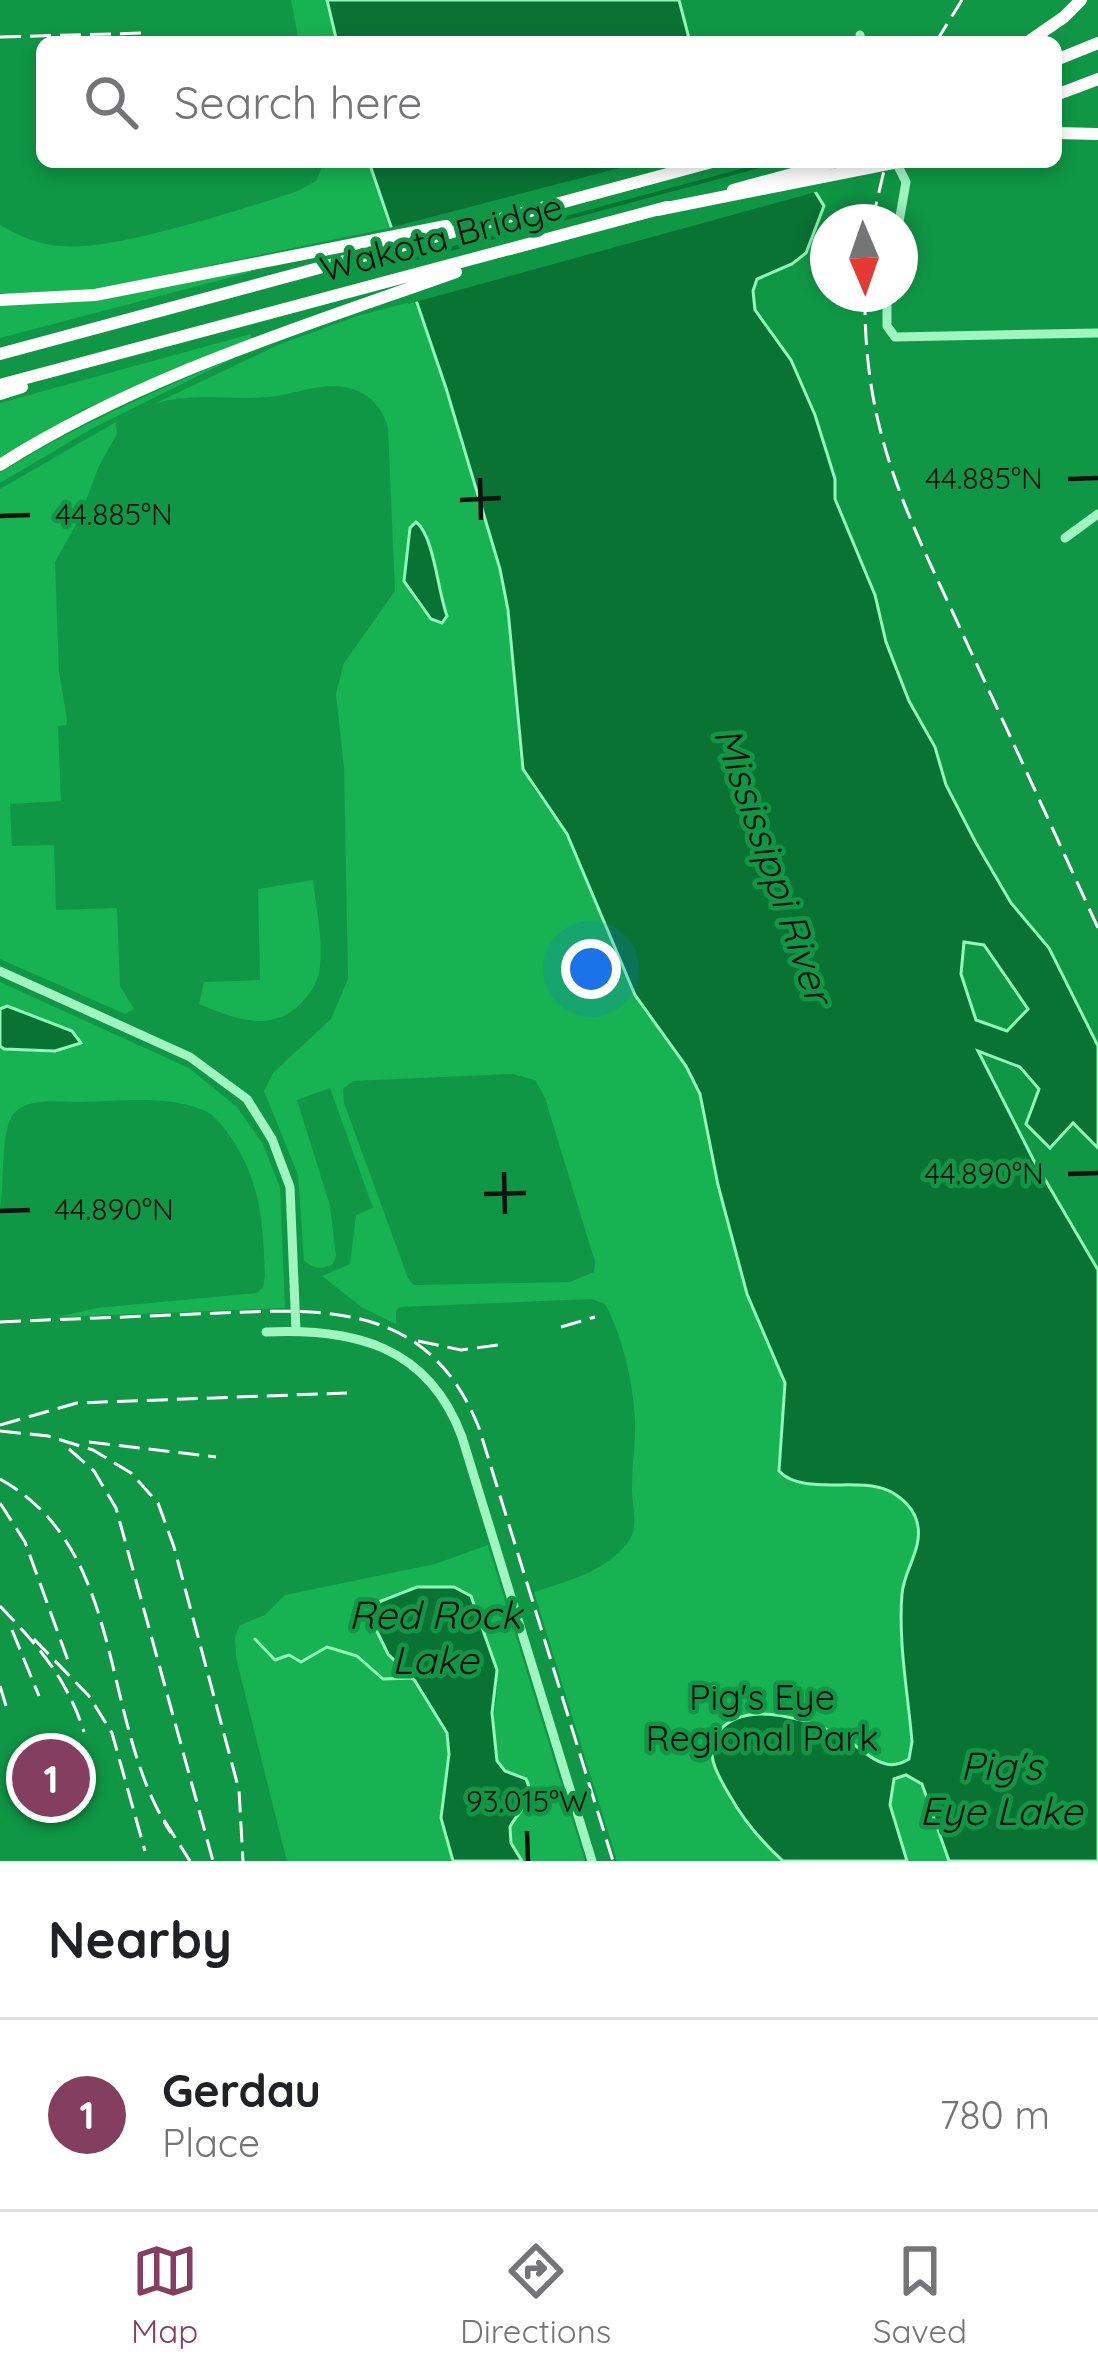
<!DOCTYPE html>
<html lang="en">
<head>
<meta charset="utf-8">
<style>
  body { margin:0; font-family:Quicksand,sans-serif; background:#f2f2f2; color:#202124 }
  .compass { position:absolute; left:810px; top:204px; width:108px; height:108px; border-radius:50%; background:#fff; box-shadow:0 6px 18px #0003; rotate:178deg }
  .you { position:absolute; left:591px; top:969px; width:42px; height:42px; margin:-30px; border:9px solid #fff; border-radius:50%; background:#1a73e8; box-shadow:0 0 0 18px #1a73e833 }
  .badge { display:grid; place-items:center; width:78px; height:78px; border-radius:50%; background:#843f60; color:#fff; font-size:39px; font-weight:700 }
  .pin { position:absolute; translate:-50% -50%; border:6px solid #fff; box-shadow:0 3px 12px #0006 }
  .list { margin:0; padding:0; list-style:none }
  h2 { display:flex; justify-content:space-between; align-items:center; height:156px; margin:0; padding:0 48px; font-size:51px }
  h2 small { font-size:39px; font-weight:400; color:#757577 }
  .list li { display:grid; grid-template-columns:78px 1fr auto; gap:36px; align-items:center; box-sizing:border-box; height:192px; padding:0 48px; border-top:3px solid #e0e0e0 }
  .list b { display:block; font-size:45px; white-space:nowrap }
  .list p { margin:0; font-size:39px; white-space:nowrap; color:#757577 }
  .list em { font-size:39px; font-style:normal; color:#757577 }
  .icon { flex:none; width:66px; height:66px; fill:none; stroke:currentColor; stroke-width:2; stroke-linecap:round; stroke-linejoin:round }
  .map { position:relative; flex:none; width:1098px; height:1861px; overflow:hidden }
  .search { position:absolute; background:#fff; box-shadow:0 6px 18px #0003; left:36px; right:36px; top:36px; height:132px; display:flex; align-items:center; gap:30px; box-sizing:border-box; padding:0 42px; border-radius:18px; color:#757577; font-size:45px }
  .sheet { height:348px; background:#fff }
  nav { display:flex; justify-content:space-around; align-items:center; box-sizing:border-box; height:168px; border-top:3px solid #e0e0e0; background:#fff; font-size:33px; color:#757577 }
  nav a { display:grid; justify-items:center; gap:6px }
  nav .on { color:#843f60 }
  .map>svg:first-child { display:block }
</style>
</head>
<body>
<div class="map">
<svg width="1098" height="1861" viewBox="0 0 1098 1861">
  <rect width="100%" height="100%" fill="#0f9745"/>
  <path fill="#17b252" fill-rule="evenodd" d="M291,0H327L337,42H299Z
    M324,162H369L389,228L111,286L65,293H0V225C19,236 39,245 61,246C116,251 240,209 296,192L316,181Z
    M250,269L251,272L0,338V306L85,301Z
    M414,301L446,388L505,589L520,760L532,787L567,834L635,995L686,1066L700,1094L718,1185L747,1294L785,1383L779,1471C806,1499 869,1469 901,1499C936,1532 903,1563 902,1601C900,1647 906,1730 919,1774C928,1804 941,1831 949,1861H617L534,1592C568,1581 609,1571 630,1539C639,1524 631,1501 632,1485C632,1463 636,1441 635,1420C633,1383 623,1337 605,1304L592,1299L400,1307L396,1310V1324L363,1308L322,1276L350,1264L356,1215L373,1208L330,1088L297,1100L330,1206L336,1256L333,1264C323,1269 313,1270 304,1260L298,1175L264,1091L273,1073L331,1019L348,979L344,768L336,694L344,663L395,591L388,428C384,413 374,398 360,392C333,379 303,392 276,396C236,402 193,391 154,404L278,345L357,316ZM410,528L425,529C430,550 435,570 438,591C440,603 446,609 446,621L440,623C399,597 404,571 410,528ZM512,1074L535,1080L545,1098L595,1262L594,1272L570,1282L414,1285L408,1278L344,1103L343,1089L353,1081Z
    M251,334L252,339L82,410L0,458V403Z
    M240,355L93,428L0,483V473C77,425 157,390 240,355Z
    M116,422L117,434L99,466L79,519L55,562L59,672L67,719L66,725L58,726L61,801L10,804L12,846L54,845L56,910L117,908L120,986L134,1009L125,1014L0,959V489Z
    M313,880C316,907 323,938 320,966C319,979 313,990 304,1000C273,1035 236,1019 199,1004L204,982L260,980L258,889Z
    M0,982L189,1068L237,1107L263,1144L280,1188L285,1308L57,1317L97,1308L257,1293L263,1287L265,1276C263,1222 261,1180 229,1135C222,1125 214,1114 203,1110C166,1095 121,1101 83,1102C62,1102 25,1096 12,1116C0,1138 5,1181 0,1208Z
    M488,1545L585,1861H522L510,1838V1827C519,1809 537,1801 526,1779C514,1774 501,1774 497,1759C487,1727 499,1705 497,1676C496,1660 479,1607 469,1597C459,1587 447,1586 434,1586C411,1586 391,1592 374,1607L371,1619L388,1654L415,1681L447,1732L449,1754L441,1818L453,1861H287L236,1657L235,1637L240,1625L265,1615L285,1595L435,1564Z"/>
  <path fill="#097334" stroke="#91f8b7" stroke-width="3" fill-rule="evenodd" d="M327,0H679L690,42H337Z
    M369,162H797L824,206L806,253L792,264L757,279L753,291L755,310L791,360L815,415L835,479V499L875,595L886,642L909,701L935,747L946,785L976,843L1011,903L1049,948L1098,1046V1148L1073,1123L1050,1148L1026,1124L1039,1089L1020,1067L978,1051L1033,1159L1098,1270V1861H949L922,1784L906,1775L894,1779L890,1805L907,1861H783C762,1842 744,1821 730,1796C718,1776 701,1749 721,1729C750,1699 813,1721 844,1738C857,1745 869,1759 883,1763C893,1767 901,1764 909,1759L912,1742C908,1694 898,1642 902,1594C904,1569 924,1548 917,1522C913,1505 894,1490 877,1487C849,1480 800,1494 779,1471L785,1383L747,1294L718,1185L700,1094L686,1066L635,995L567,834L523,769L508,610L500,569L446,388ZM964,942L984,945L1028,1009L1007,1031L976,1020L961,974Z
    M416,522C434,535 438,593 447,616L442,623L431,619L404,581L410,528Z
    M7,1006L72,1031L81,1043L55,1051L4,1049L0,1046V1009Z
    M417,1587H454L471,1596L497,1670L492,1713L497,1761L505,1771L526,1779C537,1801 519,1809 510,1827L511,1843L522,1861H453L441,1818L449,1754L447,1733L415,1681L388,1654L371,1619L374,1607L381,1601Z"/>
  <path fill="#0f9745" d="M642,162H767L394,262L384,231L389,228Z
    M782,162H804L823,190L408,304L395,266Z"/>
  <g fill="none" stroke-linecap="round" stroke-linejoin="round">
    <path stroke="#91f8b7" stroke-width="3" d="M255,1639L275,1660L289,1655L301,1662L327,1647L357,1656L383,1679L412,1678"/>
    <path stroke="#9ff4c0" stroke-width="9" d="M860,35L861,42
      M896,162L906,182L899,222
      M887,294V326L895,337L1098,333
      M1065,538L1098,514
      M0,971L190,1057L247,1099L272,1139L290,1187L296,1331
      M266,1332C353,1328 428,1345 462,1437L592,1861"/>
    <path stroke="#fff" stroke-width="12" d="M1028,42L1064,17L1081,0
      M1056,60L1098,43
      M1056,95L1098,79
      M1056,133L1098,134
      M733,190L836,162
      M0,300L95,295L446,226
      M0,354L712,162
      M0,385L667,207
      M0,394L22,387
      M0,465C140,376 301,327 456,272"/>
    <path stroke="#fff" stroke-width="3" stroke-dasharray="21 9" stroke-linecap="butt" d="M0,37L143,33
      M936,42L962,0
      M872,222L886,162
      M865,294C863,441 913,524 971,652C1014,744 1056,836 1098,928
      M0,1322C65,1319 130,1317 195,1314C312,1310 426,1294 479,1428L613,1861
      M561,1327L595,1317
      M418,1341L461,1350L506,1344
      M0,1425L77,1403L347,1393
      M0,1431L48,1436L93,1450L131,1473L158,1503L174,1547L239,1790L243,1861
      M89,1442L216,1457
      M69,1449L94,1471L116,1508L213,1861
      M0,1479C129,1551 98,1721 171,1833
      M0,1503L25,1542L70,1666
      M0,1606C38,1646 67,1678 84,1732
      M12,1630L39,1696
      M34,1639L89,1696L112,1733L145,1851
      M0,1686L6,1706
      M164,1820L190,1861"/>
    <path stroke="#fff" stroke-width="12" d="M657,210L898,162"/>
  </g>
  <path fill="none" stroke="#111" stroke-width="4.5" d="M480,478L481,520M1068,479L1098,478M460,500L501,498M0,516L30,515M504,1172L505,1214M1068,1174L1098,1173M484,1194L526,1193M0,1211L30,1210M527,1831L528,1861"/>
  <g text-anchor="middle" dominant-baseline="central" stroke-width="9" stroke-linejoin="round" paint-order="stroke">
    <g font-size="36" fill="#111" stroke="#0f9745">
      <text transform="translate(441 237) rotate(-15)">Wakota Bridge</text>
    </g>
    <g font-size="36" fill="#111" stroke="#0f9745">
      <text x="762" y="1696">Pig's Eye<tspan x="762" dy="41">Regional Park</tspan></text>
    </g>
    <g font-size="39" font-style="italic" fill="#111" stroke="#0f9745">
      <text transform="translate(774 865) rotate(71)">Mississippi River</text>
      <text x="435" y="1614">Red Rock<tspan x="435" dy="45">Lake</tspan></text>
      <text x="1001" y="1765">Pig's<tspan x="1001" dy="45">Eye Lake</tspan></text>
    </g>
  </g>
  <g font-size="30" text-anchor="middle" fill="#111" stroke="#0f9745" stroke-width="9" stroke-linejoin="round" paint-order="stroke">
    <text x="984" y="489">44.885°N</text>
    <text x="114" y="525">44.885°N</text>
    <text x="984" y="1184">44.890°N</text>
    <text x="114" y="1220">44.890°N</text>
    <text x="527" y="1812">93.015°W</text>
  </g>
</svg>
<svg class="compass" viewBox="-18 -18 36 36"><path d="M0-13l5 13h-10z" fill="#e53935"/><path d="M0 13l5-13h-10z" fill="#757577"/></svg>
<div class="you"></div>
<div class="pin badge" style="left:51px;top:1778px">1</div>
<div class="search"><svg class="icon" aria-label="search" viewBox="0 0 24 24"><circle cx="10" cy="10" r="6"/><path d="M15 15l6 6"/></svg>Search here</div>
</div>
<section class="sheet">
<h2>Nearby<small></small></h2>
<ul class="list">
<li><span class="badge">1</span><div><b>Gerdau</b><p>Place</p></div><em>780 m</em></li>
</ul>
</section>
<nav>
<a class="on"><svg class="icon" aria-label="map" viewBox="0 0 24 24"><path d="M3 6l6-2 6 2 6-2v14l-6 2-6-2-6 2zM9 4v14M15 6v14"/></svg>Map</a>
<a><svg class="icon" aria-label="directions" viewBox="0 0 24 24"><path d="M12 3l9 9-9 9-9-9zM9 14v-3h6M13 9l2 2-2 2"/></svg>Directions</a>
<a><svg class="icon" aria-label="saved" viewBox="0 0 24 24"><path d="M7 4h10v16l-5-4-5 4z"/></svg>Saved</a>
</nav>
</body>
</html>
